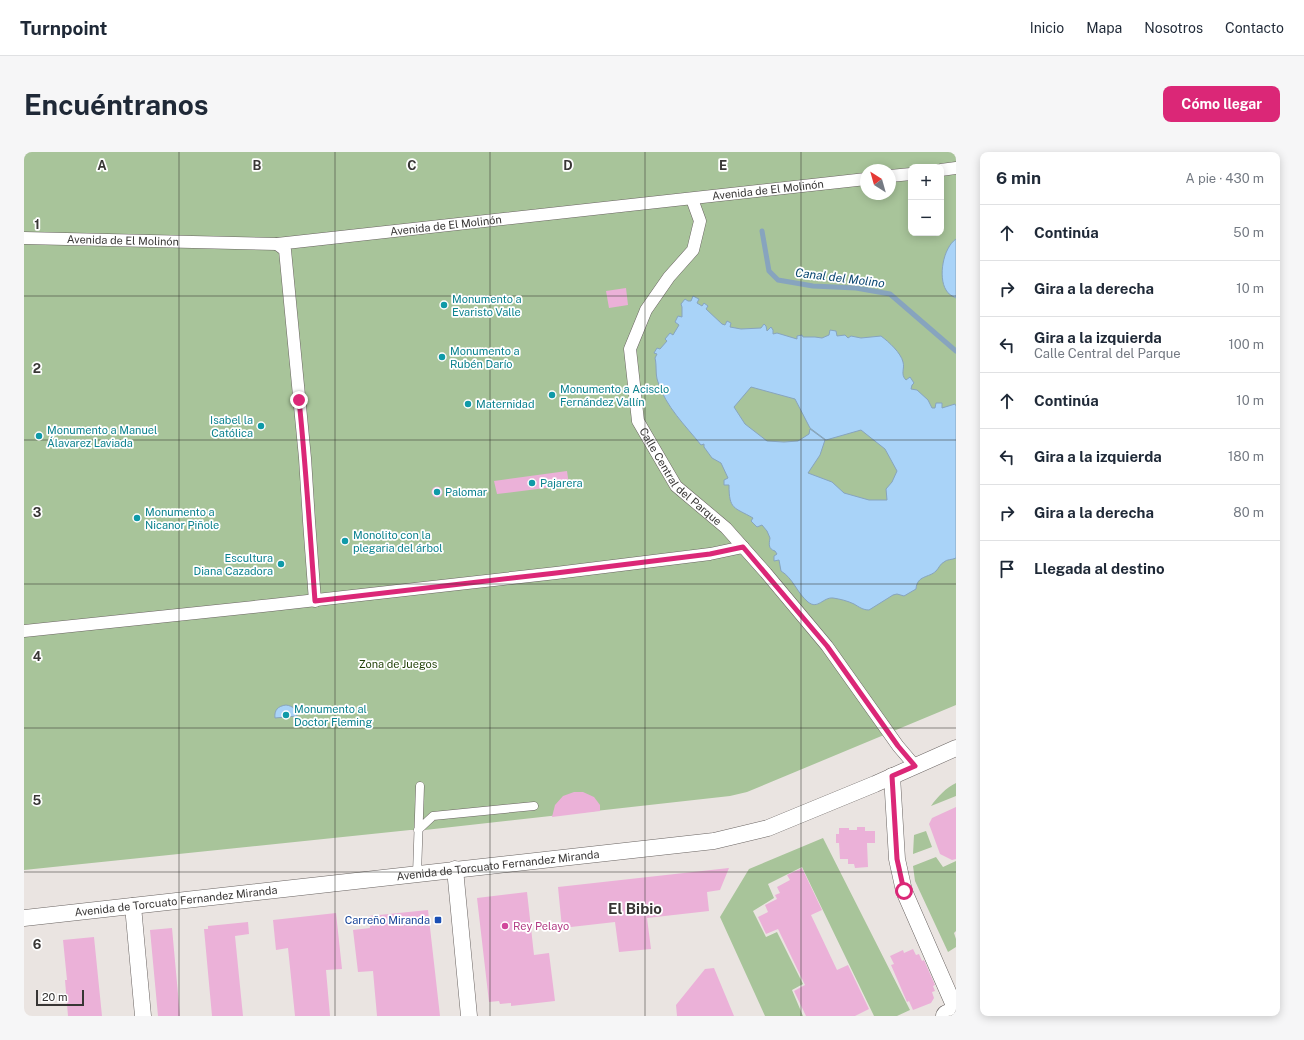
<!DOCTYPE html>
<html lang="es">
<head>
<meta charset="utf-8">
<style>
  body { margin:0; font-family:"Public Sans",sans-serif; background:#f6f6f7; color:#1f2937 }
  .controls { position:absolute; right:12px; top:12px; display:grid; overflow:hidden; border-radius:8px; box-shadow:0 2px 10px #0003 }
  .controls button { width:36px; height:36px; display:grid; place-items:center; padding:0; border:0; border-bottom:1px solid #e0e1e3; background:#fff; color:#1f2937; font:20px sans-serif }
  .compass { position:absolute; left:836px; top:12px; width:36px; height:36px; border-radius:50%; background:#fff; box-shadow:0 2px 10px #0003; rotate:323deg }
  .scale { position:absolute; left:12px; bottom:10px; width:48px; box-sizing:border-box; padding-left:4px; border:2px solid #383635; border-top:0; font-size:11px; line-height:14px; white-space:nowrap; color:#383635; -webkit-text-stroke:3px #fff; paint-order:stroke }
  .stop { position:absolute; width:12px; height:12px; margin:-9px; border:3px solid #db2777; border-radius:50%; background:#fff }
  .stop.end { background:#db2777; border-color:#fff; box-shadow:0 1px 4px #0008 }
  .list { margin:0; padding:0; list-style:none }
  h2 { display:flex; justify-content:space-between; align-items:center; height:52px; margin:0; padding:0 16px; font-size:17px }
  h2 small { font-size:13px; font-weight:400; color:#747a83 }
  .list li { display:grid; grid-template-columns:26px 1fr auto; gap:12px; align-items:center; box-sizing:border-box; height:56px; padding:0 16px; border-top:1px solid #e0e1e3 }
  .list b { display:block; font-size:15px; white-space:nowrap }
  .list p { margin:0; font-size:13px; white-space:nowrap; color:#747a83 }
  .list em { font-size:13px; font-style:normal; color:#747a83 }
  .icon { flex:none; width:22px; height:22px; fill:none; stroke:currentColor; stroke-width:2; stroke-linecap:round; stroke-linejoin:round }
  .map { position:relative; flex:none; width:932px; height:864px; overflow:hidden; border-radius:8px }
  header { display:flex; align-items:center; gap:24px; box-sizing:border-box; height:56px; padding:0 20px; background:#fff; border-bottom:1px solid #e0e1e3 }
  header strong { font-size:19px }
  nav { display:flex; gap:22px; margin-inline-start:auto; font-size:14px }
  .intro { display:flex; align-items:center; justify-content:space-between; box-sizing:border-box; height:96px; padding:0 24px }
  h1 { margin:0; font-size:28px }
  .button { padding:10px 18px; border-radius:8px; background:#db2777; color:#fff; font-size:14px; font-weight:700 }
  main { display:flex; gap:24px; padding:0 24px }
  aside { flex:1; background:#fff; border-radius:8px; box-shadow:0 2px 10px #0003 }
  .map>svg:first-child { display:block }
</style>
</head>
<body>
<header>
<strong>Turnpoint</strong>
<nav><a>Inicio</a><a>Mapa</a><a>Nosotros</a><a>Contacto</a></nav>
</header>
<div class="intro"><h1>Encuéntranos</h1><a class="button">Cómo llegar</a></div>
<main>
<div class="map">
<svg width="932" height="864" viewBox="0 0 932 864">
  <rect width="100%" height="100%" fill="#eae4e1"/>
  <path fill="#a8c49a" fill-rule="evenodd" d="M0,0H932V553L723,640L706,644L401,678H386L0,718ZM887,15H917V81H887ZM842,18H866V42H842Z
    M932,631V644L907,654C914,644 922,636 932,631Z
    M902,679L908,695L889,702L890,683Z
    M799,686L886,858L873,864H850L778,715L744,732L750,746L729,759L742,785L753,780L779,832L768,838L779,864H741L696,765L725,717Z
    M912,705L919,715L932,709V779L930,781L932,787V795L924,800L891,729L889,714Z"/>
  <path fill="#a9d3f8" stroke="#87a4be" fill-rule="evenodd" d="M932,87V146C928,144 924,142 922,138C914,125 919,96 932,87Z
    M669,144L675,147L673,151L678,154L680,151L684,154L682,157L698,172L701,173L703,169L707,171L706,175L717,177L737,176L740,172L742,174L743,179L747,175L749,178V182L753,181L773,187V184L778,183L779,185H791L798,186L805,183L806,178L812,179L813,184L821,183L824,186L827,184L837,186L857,184C865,190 877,201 879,210C881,217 876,222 882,228L886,225L890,231L888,233L887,237L893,238L904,248L908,256H911L912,251H918V256L931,252L932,254V406C928,408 923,407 920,410C916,412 915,416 912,419C905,426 893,423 892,437L880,444L873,442L869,443L845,458C839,458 835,455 830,452C824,449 816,447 809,446C799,445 794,458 784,450C773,441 769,426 757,419L755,408L750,409V404L753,402L751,399C744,397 745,392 746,386L743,379L738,373L733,375L727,369L729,366C710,355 705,358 705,333H700V328L704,326L697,311L688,306L680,295V292L677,293C661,273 642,255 634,230C631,222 633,214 631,206L633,202L630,201L633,196L636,197L643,189L641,187L646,181L649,183L655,173L651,170L654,164L658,165V155L657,152L661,147L664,149H667ZM727,235L771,247L786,276L802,288L837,278L861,297L873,319L868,330L862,337L863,348H845L820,341L808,330L784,321L796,303L801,288L786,277L785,282L774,289L760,290L743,289L721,272L710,255Z
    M262,553C269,554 272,557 273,564L251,566C250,558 254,554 262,553Z"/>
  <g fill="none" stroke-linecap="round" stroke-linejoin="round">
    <path stroke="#87a4be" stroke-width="5" d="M738,79L745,119L754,128L789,134L832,136L866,142L932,199"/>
  </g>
  <path fill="#ebb1d8" d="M602,136L604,153L585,156L582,139Z
    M543,319L545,333L473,342L470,329Z
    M407.5 340a5.5 5.5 0 1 1 11 0a5.5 5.5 0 1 1-11 0Z
    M550,640H559L570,645L576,653V659L528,665L531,653L539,644Z
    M932,655V707L928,708L916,702L905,672L908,666Z
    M833,675H841V679H851V691H843L844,715L831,716L830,712H824V707H816L815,691H812V682H815V676H825V678H833Z
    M705,716L696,738L683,740L685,759L623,766L627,797L595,800L591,770L538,776L534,735Z
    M778,716L798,758L787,763L813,818L824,813L845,857L831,864H782L770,839L781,833L754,777L742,782L734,765L744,760L741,753L753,747L751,743L756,741L753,735L766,728L763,723Z
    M503,740L510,803L525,801L531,849L487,854V851L476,852L475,849L465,850L453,746Z
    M404,758L416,864H353L349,819L334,820L329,778L346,776L345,764Z
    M312,761L318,817L302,818L306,864H271L264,796L252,798L249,768Z
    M224,770L225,782L211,784L219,864H188L180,777H184V774Z
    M148,776L156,864H134L126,778Z
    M70,785L78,864H44L41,828H43L39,788Z
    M889,797L892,803L895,802L898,809L900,808L911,833L909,834L911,839L908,840L910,846L907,851L889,858L885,849L883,850L867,813L870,812L866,804L879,798L880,801Z
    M690,816L710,864H653L652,853L681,817Z"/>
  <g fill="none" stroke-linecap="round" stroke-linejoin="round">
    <defs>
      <path id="service" d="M394,678L409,664L510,654
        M393,722L396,634"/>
      <g id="pedestrian">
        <path d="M917,18L932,16"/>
        <path d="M866,24L887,22"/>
        <path id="s1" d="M668,47L676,69L669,98L645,125L622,158L606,197L614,269L652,334L702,376L742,421L803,494L874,594L891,614"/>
        <path id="s2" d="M0,86L253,92L842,27"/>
        <path d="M253,92L261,98L281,306L285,369L291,449"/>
        <path d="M0,479L248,453L532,421L686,402L719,395"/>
      </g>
      <g id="minor">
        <path d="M868,624L873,707L880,739L932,858"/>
        <path d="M431,717L445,864"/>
        <path d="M109,754L119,864"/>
        <path id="s3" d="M0,766L690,689L744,676L851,632L932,596"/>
      </g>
      <path id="primary" d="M923,864L932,860"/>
    </defs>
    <use href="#service" stroke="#6a6462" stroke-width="9"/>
    <use href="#pedestrian" stroke="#6a6462" stroke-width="13"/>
    <use href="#minor" stroke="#6a6462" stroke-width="17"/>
    <use href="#primary" stroke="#6a6462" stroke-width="23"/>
    <use href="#service" stroke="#fff" stroke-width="8"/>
    <use href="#pedestrian" stroke="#fff" stroke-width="12"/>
    <use href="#minor" stroke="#fff" stroke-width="16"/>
    <use href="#primary" stroke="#fff" stroke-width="22"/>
  </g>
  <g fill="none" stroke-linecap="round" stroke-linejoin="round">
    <path stroke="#db2777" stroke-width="5" d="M275,248C282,315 286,382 291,449L532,421L686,402L719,395L803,494L874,594L891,614L868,624L873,707L880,739"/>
  </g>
  <path fill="none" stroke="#383635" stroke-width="1" stroke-opacity="0.55" d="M155,0V864M311,0V864M466,0V864M621,0V864M777,0V864M0,144H932M0,288H932M0,432H932M0,576H932M0,720H932"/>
  <g fill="#0f9aa8" stroke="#fff" stroke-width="1.5">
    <circle cx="420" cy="153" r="4"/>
    <circle cx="418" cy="205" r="4"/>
    <circle cx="528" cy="243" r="4"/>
    <circle cx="444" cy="252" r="4"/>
    <circle cx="237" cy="274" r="4"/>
    <circle cx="15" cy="284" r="4"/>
    <circle cx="508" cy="331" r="4"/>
    <circle cx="413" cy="340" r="4"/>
    <circle cx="113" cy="366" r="4"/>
    <circle cx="321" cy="389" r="4"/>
    <circle cx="257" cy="412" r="4"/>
    <circle cx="262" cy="563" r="4"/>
  </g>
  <rect fill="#1a4fb4" stroke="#fff" stroke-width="1.5" x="410" y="764" width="8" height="8" rx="2"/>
  <circle fill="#d1479c" stroke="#fff" stroke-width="1.5" cx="481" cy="774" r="4"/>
  <g text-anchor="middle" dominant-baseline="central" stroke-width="3.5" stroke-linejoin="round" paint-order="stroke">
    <g font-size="11" fill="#383635" stroke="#fff">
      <text stroke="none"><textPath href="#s2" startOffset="747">Avenida de El Molinón</textPath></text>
      <text stroke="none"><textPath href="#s2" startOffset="423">Avenida de El Molinón</textPath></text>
      <text stroke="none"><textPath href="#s2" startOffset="99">Avenida de El Molinón</textPath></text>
      <text stroke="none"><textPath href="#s1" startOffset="315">Calle Central del Parque</textPath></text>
      <text stroke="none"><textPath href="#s3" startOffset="477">Avenida de Torcuato Fernandez Miranda</textPath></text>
      <text stroke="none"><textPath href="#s3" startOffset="153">Avenida de Torcuato Fernandez Miranda</textPath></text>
    </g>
    <g font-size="11" fill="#0d838f" stroke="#fff" text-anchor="start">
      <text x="428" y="147">Monumento a<tspan x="428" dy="13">Evaristo Valle</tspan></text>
      <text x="426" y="199">Monumento a<tspan x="426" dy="13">Rubén Darío</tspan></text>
      <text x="536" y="237">Monumento a Acisclo<tspan x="536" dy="13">Fernández Vallín</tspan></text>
      <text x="452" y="252">Maternidad</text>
      <text x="229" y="268" text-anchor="end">Isabel la<tspan x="229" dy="13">Católica</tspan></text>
      <text x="23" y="278">Monumento a Manuel<tspan x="23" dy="13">Álavarez Laviada</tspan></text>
      <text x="516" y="331">Pajarera</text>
      <text x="421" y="340">Palomar</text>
      <text x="121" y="360">Monumento a<tspan x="121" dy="13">Nicanor Piñole</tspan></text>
      <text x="329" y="383">Monolito con la<tspan x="329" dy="13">plegaria del árbol</tspan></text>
      <text x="249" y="406" text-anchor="end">Escultura<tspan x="249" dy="13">Diana Cazadora</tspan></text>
      <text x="270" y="557">Monumento al<tspan x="270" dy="13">Doctor Fleming</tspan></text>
    </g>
    <g font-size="11" fill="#1d3e03" stroke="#fff">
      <text x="374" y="512">Zona de Juegos</text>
    </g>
    <g font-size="11" fill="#164399" stroke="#fff" text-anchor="end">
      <text x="406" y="768">Carreño Miranda</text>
    </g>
    <g font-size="11" fill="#b23c85" stroke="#fff" text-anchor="start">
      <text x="489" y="774">Rey Pelayo</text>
    </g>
    <g font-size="12" font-style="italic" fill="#0b4772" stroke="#fff">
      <text transform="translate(816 126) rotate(7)">Canal del Molino</text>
    </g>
    <g font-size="15" font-weight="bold" fill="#383635" stroke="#fff">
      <text x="611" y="756">El Bibio</text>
    </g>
  </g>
  <g font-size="13" text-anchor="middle" font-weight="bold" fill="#383635" stroke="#fff" stroke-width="3.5" stroke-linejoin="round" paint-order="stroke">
    <text x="78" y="18">A</text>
    <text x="233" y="18">B</text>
    <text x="388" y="18">C</text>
    <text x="544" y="18">D</text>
    <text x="699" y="18">E</text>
    <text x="13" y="77">1</text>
    <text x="13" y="221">2</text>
    <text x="13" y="365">3</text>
    <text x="13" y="509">4</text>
    <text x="13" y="653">5</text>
    <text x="13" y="797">6</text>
  </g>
</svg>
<div class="controls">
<button>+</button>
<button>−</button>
</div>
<svg class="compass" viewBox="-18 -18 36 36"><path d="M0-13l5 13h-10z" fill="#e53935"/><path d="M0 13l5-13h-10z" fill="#747a83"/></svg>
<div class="scale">20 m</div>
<div class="stop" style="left:880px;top:739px"></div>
<div class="stop end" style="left:275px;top:248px"></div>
</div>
<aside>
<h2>6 min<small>A pie · 430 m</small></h2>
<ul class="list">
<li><svg class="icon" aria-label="ahead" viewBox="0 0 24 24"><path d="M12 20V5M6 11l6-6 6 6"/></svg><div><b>Continúa</b></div><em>50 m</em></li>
<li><svg class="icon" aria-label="right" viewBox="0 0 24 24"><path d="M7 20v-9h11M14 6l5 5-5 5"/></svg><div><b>Gira a la derecha</b></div><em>10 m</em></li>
<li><svg class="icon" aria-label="left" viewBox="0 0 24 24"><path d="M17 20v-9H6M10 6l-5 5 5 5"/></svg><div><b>Gira a la izquierda</b><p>Calle Central del Parque</p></div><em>100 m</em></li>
<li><svg class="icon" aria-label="ahead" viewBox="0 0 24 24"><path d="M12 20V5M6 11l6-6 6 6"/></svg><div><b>Continúa</b></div><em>10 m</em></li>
<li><svg class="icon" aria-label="left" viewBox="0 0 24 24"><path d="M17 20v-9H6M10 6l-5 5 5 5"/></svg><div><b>Gira a la izquierda</b></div><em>180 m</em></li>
<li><svg class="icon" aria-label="right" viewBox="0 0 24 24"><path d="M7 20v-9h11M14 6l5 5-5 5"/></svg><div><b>Gira a la derecha</b></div><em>80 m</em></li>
<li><svg class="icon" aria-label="arrive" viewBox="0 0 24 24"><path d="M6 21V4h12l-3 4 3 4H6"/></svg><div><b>Llegada al destino</b></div></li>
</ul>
</aside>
</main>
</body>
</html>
